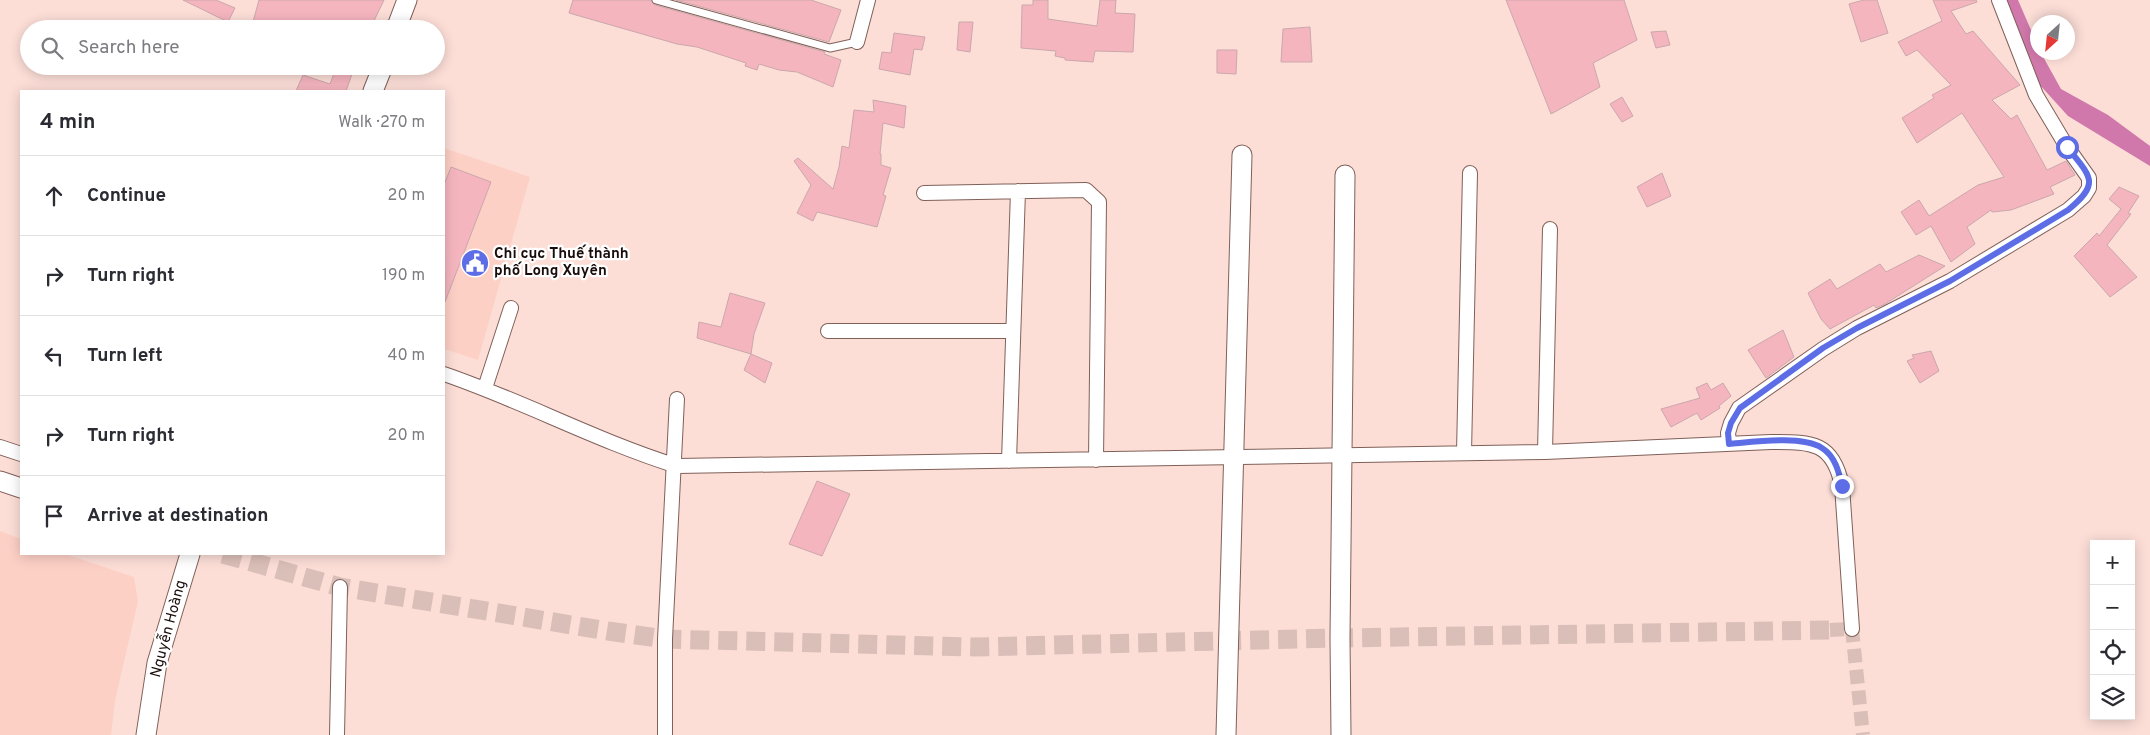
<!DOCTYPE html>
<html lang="en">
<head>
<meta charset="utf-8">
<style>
  body { margin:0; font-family:Overpass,sans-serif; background:#f2f2f3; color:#2b2b33 }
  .controls { position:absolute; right:15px; bottom:15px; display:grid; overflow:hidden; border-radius:0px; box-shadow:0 2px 12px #0003 }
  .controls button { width:45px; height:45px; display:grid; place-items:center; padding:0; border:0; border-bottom:1px solid #e1e1e2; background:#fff; color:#2b2b33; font:25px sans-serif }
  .compass { position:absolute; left:2030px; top:15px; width:45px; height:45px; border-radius:50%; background:#fff; box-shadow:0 2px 12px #0003; rotate:207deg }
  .stop { position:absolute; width:15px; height:15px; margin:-11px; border:4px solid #5d6de5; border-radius:50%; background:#fff }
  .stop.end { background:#5d6de5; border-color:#fff; box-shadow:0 1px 5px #0008 }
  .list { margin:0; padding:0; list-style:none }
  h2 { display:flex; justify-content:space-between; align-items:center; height:65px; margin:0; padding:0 20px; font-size:21px }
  h2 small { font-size:16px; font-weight:400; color:#7c7c81 }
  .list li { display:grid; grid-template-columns:32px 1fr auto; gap:15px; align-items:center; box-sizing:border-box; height:80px; padding:0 20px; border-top:1px solid #e1e1e2 }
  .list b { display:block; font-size:19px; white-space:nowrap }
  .list em { font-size:16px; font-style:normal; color:#7c7c81 }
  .icon { flex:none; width:28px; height:28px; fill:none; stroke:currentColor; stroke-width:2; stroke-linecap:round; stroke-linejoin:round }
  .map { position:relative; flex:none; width:2150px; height:735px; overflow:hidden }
  .search { position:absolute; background:#fff; box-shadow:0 2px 12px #0003; left:20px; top:20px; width:425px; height:55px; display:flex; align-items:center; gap:12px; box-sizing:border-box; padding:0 18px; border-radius:28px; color:#7c7c81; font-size:19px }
  .panel { position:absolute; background:#fff; box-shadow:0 2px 12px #0003; left:20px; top:90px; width:425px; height:465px; border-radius:0px }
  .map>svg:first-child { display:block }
</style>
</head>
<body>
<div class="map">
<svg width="2150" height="735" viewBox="0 0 2150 735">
  <rect width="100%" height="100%" fill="#fcded7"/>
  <path fill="#fdd0c6" d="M444,148L530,177L478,360L444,349Z
    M0,531L21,539V554H65L134,577L138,601L115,701L111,735H0Z"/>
  <path fill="#d078ab" d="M2005,0H2018L2037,44L2038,52L2041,53L2061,89L2108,115L2150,146V166L2068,116L2039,84Z"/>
  <path fill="#f5b5bf" stroke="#cba7ac" d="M183,0H216L235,8L228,22Z
    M259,0H384L370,29H251Z
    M573,0H651L655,5L825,52L824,54L841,60L833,87L797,72L779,70L759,64L757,70L745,66L746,63L697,47L677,44L569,13Z
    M676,0H811L841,10L829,42Z
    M1033,0H1048V19L1097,26L1100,0H1116L1115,13L1135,14L1133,52L1095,51L1093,62L1065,60V58L1055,56L1056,51L1021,48L1022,5H1033Z
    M1506,0H1624L1637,40L1593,63L1600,87L1551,114Z
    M1864,0H1877L1888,33L1861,42L1849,4Z
    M1933,0H1976L1977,2L1951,11L1966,34L1973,31L2020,85L1992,100L2011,119L2017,115L2047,170L2066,161L2075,175L2050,187L2054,194L2011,210L1992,212L1991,210L1967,227L1975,244L1951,262L1931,226L1916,235L1901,212L1919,200L1929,216L1978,185L2004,177L1962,113L1917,143L1902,118L1934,98L1932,95L1951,85L1917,50L1906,56L1898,42L1942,21Z
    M959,22H973L970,52L957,50Z
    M1310,27L1312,62H1281L1283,29Z
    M1666,31L1670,45L1656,48L1651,32Z
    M894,33L925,37L922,50L914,49L910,75L879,69L882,52L891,53Z
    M1217,50H1237L1236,74L1217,73Z
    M336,68L352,74L346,91H296L303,75L330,84Z
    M1622,97L1633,116L1622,122L1610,104Z
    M873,100L906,106L904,128L883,123L880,154H881V165L891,168L883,195L886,196L877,227L817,212L813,221L797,213L811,185L794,161L798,158L833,189L839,167L842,146L849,148L854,110L874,112Z
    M451,167L491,182L445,302L444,185Z
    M1662,173L1671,196L1647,207L1637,187Z
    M2119,187L2139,196L2128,213L2131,214L2107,245L2137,277L2110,297L2074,256L2097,233L2099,236L2121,209L2109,199Z
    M1919,255L1945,266L1885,304L1876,308L1874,305L1830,329L1821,319L1808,293L1830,279L1837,289L1880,264L1886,272Z
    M730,293L765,303L754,334L751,354L697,338L699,322L721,327Z
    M1783,330L1794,357L1766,378L1748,350Z
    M1931,351L1939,371L1920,383L1907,361L1914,358L1912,355Z
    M751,354L772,363L765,383L744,370Z
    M1707,383L1711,390L1723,383L1731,396L1719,406L1720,408L1701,420L1697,413L1671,427L1661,409L1700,398L1696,388Z
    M817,481L850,494L822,556L789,544Z"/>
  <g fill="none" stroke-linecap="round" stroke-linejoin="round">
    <path stroke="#dabfb8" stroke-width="14" stroke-dasharray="14 7" stroke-linecap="butt" d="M1830,630L1852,629L1863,735"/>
    <path stroke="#dabfb8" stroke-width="19" stroke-dasharray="19 9" stroke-linecap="butt" d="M223,554L340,587L608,631L665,639L975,647L1340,638L1830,630"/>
    <defs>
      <path id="lane" d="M656,0L830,48L857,42"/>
      <path id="street" d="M857,42L868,0
        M924,193L1086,190L1099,202L1096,460
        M828,331H1013
        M444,374C523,401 597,441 677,466L1545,452L1550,229
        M485,388L511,308
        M1729,443L1728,433L1731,423L1739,408L1823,349L1857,328L1950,281L2068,210L2084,196L2089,188V178L2067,147L2036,95L1999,0
        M0,447L21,454
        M1545,452L1771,442C1811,442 1833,441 1842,486L1852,629
        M1464,453L1470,173
        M1009,461L1018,191
        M337,735L340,587
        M665,735V639L677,399"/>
      <path id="secondary" d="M396,29L407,0
        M373,91L383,66
        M0,481L21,488
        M146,735L157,663L190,554
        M1226,735L1242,155
        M1341,735L1340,638L1345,175"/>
    </defs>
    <use href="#lane" stroke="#806059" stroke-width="9"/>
    <use href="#street" stroke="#806059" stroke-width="16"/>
    <use href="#secondary" stroke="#806059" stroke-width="21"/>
    <use href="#lane" stroke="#fff" stroke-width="7"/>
    <use href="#street" stroke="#fff" stroke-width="14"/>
    <use href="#secondary" stroke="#fff" stroke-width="19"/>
  </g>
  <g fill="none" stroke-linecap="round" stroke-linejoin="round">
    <path stroke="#5d6de5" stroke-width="6" d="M1842,486C1839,472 1835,456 1822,448C1802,435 1753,442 1729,444L1728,433L1731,423L1740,408L1823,348L1857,328L1950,281L2068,210C2101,183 2091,177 2067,147"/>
  </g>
  <defs>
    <symbol id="civic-disc" viewBox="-11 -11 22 22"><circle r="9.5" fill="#5d6de5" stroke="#fff"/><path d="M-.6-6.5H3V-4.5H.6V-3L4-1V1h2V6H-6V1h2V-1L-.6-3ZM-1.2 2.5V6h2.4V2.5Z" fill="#fff"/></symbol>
  </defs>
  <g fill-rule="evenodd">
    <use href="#civic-disc" x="459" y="247" width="32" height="32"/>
  </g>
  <g text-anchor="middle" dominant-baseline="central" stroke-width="4.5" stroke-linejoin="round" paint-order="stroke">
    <g font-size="15" font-weight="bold" fill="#190d0b" stroke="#fff" text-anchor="start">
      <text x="494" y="254">Chi cục Thuế thành<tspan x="494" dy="17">phố Long Xuyên</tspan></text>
    </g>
    <g font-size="15" fill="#190d0b" stroke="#fff">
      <text transform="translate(169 629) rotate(-75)">Nguyễn Hoàng</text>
    </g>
  </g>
</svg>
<div class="controls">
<button>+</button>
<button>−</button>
<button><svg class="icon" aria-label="locate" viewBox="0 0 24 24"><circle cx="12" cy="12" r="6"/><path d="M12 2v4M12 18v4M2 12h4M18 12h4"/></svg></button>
<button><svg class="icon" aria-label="layers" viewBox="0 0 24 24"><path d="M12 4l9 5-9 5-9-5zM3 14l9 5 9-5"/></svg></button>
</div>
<svg class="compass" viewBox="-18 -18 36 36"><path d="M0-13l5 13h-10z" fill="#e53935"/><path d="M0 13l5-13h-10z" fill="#7c7c81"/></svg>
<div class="stop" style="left:2067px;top:147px"></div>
<div class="stop end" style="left:1842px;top:486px"></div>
<div class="search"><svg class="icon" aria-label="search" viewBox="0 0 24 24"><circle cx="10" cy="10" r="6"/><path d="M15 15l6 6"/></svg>Search here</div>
<section class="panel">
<h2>4 min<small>Walk · 270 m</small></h2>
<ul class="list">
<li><svg class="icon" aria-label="ahead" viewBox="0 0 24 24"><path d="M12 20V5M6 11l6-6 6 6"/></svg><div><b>Continue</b></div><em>20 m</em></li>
<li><svg class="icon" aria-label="right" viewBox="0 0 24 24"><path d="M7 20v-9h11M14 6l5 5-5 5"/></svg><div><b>Turn right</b></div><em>190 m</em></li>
<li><svg class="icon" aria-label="left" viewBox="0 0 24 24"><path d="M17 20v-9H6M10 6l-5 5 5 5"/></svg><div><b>Turn left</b></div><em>40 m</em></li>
<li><svg class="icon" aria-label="right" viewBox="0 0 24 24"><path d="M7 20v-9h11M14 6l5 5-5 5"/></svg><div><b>Turn right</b></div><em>20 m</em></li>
<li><svg class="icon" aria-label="arrive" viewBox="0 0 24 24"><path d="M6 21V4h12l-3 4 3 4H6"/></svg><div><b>Arrive at destination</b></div></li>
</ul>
</section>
</div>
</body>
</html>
